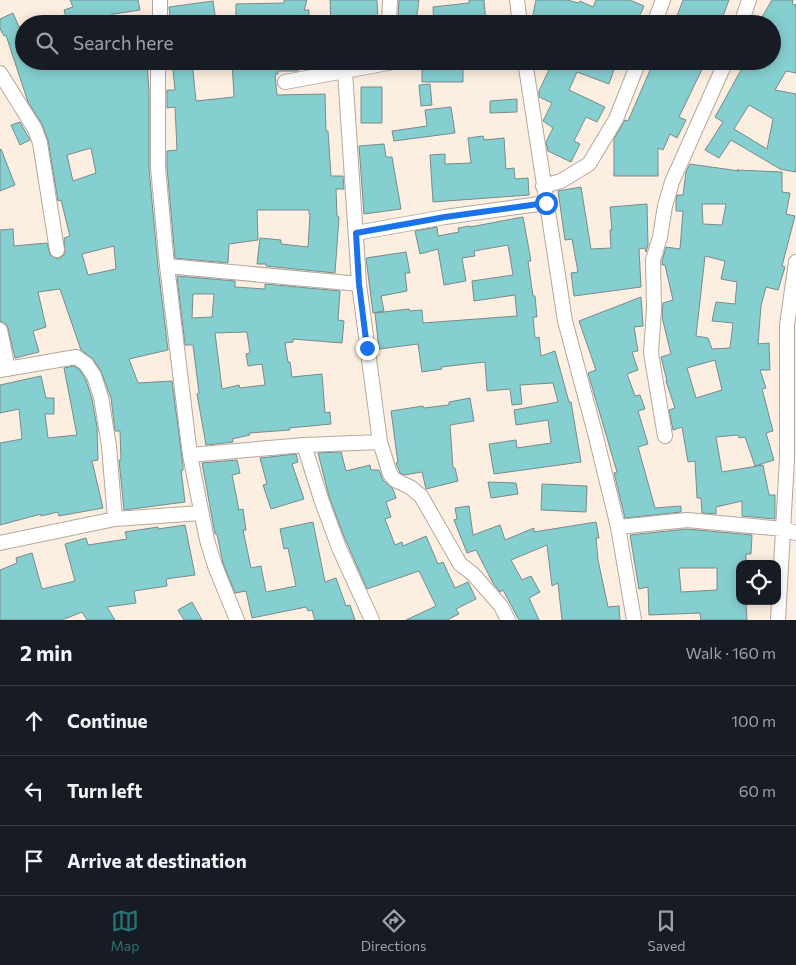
<!DOCTYPE html>
<html lang="en">
<head>
<meta charset="utf-8">
<style>
  body { margin:0; font-family:Commissioner,sans-serif; background:#20242c; color:#f1f3f6 }
  .controls { position:absolute; right:15px; bottom:15px; display:grid; overflow:hidden; border-radius:10px; box-shadow:0 2px 12px #0003 }
  .controls button { width:45px; height:45px; display:grid; place-items:center; padding:0; border:0; border-bottom:1px solid #363941; background:#171b24; color:#f1f3f6; font:25px sans-serif }
  .stop { position:absolute; width:15px; height:15px; margin:-11px; border:4px solid #1a73e8; border-radius:50%; background:#fff }
  .stop.end { background:#1a73e8; border-color:#fff; box-shadow:0 1px 5px #0008 }
  .list { margin:0; padding:0; list-style:none }
  h2 { display:flex; justify-content:space-between; align-items:center; height:65px; margin:0; padding:0 20px; font-size:21px }
  h2 small { font-size:16px; font-weight:400; color:#9ea1a6 }
  .list li { display:grid; grid-template-columns:32px 1fr auto; gap:15px; align-items:center; box-sizing:border-box; height:70px; padding:0 20px; border-top:1px solid #363941 }
  .list b { display:block; font-size:19px; white-space:nowrap }
  .list em { font-size:16px; font-style:normal; color:#9ea1a6 }
  .icon { flex:none; width:28px; height:28px; fill:none; stroke:currentColor; stroke-width:2; stroke-linecap:round; stroke-linejoin:round }
  .map { position:relative; flex:none; width:796px; height:620px; overflow:hidden }
  .search { position:absolute; background:#171b24; box-shadow:0 2px 12px #0003; left:15px; right:15px; top:15px; height:55px; display:flex; align-items:center; gap:12px; box-sizing:border-box; padding:0 18px; border-radius:28px; color:#9ea1a6; font-size:19px }
  .sheet { height:275px; background:#171b24 }
  nav { display:flex; justify-content:space-around; align-items:center; box-sizing:border-box; height:70px; border-top:1px solid #363941; background:#171b24; font-size:14px; color:#9ea1a6 }
  nav a { display:grid; justify-items:center; gap:2px }
  nav .on { color:#287274 }
  .map>svg:first-child { display:block }
</style>
</head>
<body>
<div class="map">
<svg width="796" height="620" viewBox="0 0 796 620">
  <rect width="100%" height="100%" fill="#fcefe1"/>
  <path fill="#86cfd1" stroke="#778b8b" fill-rule="evenodd" d="M70,0H138L140,10L114,14L83,24H68L64,10L73,7Z
    M284,0H307L304,10H309V24H236V4L284,3Z
    M330,0H377L378,24H331Z
    M399,0H419L416,22L398,20Z
    M469,0H484L486,24H434L433,7L469,3Z
    M536,0H567L579,3L580,1L593,7L596,0H630L644,6L636,24H535L536,20L532,19Z
    M683,0H729L720,24H674Z
    M772,0H793L792,4L796,5V73L786,71L775,90L796,94V172L780,169L731,140L719,158L705,150L723,122L715,117L746,61H772V24H758ZM749,105L773,119L767,149L734,129Z
    M213,1L216,22L171,24L169,7Z
    M13,13L19,27L24,25V61H147L149,92V168L158,267L168,350L129,359L138,383L172,381L183,466V470H181L185,502L124,510L119,460H121L120,431H115L111,398L101,371L93,359L81,350L60,289L38,292L46,327L33,331L39,352L15,358L8,328L6,324L0,321V230L13,229L14,246L47,243L50,255L58,259L63,256L65,253L64,238L70,236L61,200L58,201L48,140L42,124L28,102L6,35L4,36L0,29V19ZM91,148L96,173L73,181L67,155ZM114,246L116,269L88,275L82,254Z
    M172,61H192L196,101L234,97L232,61H298V71H278V74H275L277,95L325,94L326,131H328L331,176H343L344,189H336L337,216L339,217L335,273L266,266V264H257L260,238L281,240V244L308,247L310,214H309V210H257L258,240L229,244L228,263L175,258L167,167V151L177,150L175,107L167,108V90H175Z
    M440,61H463V82H422V64H440Z
    M553,61H617L609,84L577,72L569,90L605,107L597,122L586,117L574,141L580,144L571,162L548,151L546,142L553,128L543,121L552,103L539,97V91Z
    M654,61H706L679,117L686,120L677,138L670,134L663,150L658,148V176H614V139L625,120L628,121Z
    M430,84L432,105L421,106L419,85Z
    M361,87H382V123H361Z
    M517,99V112L490,113V101Z
    M451,107L455,133L394,141L392,131L427,126L425,110Z
    M20,122L30,140L20,145L11,125Z
    M483,136L484,140L504,138L506,169L514,168L515,179L528,178L529,195L433,202L430,155L445,154V164L471,163L468,138Z
    M384,144L386,157H392L401,209L364,214L359,146Z
    M1,149L15,185L0,191V150Z
    M690,164L739,171L737,170L782,172V192L790,193L786,214L795,216L782,266L785,267L778,290L766,287L761,306L758,344L769,343L770,370H760L766,388L762,389L773,431L766,433L774,460L755,466L745,437L739,438L738,435L716,437L722,472L763,465L769,495H775V519L742,516V501L716,507V514L702,513L701,498H697L695,461L688,462L682,427L673,430L669,410L675,408L666,381H667L661,357L671,354L662,317L663,303L673,300L665,265H662V261L666,247L680,249L683,211H676V200L677,195H683L686,172ZM702,204H726L722,225L703,224ZM705,256L725,261L721,279L737,282L735,304L716,302L712,321L733,323L730,348L712,349L708,338L696,336ZM715,360L722,390L696,398L687,368Z
    M581,187L591,249L611,248L610,230H612L610,207L647,204L648,245L646,252L645,248L639,249L641,287L574,296L571,273L578,272L572,239L565,240L558,191Z
    M523,217L531,261H528L533,296H535L537,317H533L535,338L539,337L541,356L555,351L569,402H571L581,462L494,474L489,444L516,440L517,448L551,443L548,420L516,425L514,410L558,402L553,383L520,385L522,404L512,405L510,389L487,391L485,362L441,367L442,369L422,372L418,344L379,349L375,313L409,309L410,311L422,310L423,323L517,316L515,295L474,301L472,281L513,275L508,245L474,251L475,256L462,258L466,281L444,285L438,249L420,254L415,231L437,227L438,236L459,232L458,228L470,226V227Z
    M406,252L410,273H405L407,291L381,296L384,311L373,313L366,258Z
    M177,276L235,281V287L265,289V284L340,291L338,320L344,321L342,343L293,339V342L285,343L288,362H290L292,377L322,374L325,413L330,412L331,424L289,428L290,430L249,433L250,435L232,439L233,442L206,445L197,394L199,393L193,345H185ZM193,294H214L212,317L192,318ZM247,332L250,353L246,354L248,366L262,364L265,385L240,388L239,385L222,389L215,333Z
    M641,297L643,326L634,327L638,351L632,352L638,370L627,374L635,396L640,395L645,409L638,411L648,444L638,447L655,508L681,506V512L625,518L614,473L617,472L588,373L596,370L579,321Z
    M74,366L80,370L86,380L92,399L97,427L98,460L92,461L103,508L59,516L58,512L41,516V514L0,525V443L22,439L19,409L0,413V385L41,376L46,398H54V414H45L48,438L77,435L64,368Z
    M470,398L474,421L450,425L453,468H455L458,481L426,489L422,472L404,475L400,473L396,463H398L391,411L423,406L424,408L449,405V402Z
    M341,452L346,471L370,465L371,470H379L383,480L393,489L396,498L386,502L391,517L385,519L395,545L402,542L403,546L426,536L438,564L443,562L455,588L468,582L476,599L456,609L459,614L447,620H406L436,606L419,571L367,589L343,534L329,496L318,453Z
    M296,454L298,462L292,464L304,499L271,509L263,485L267,484L260,458Z
    M237,460L240,473L232,475L239,510L243,509L246,530H243L251,568L261,566L266,592L296,586L288,548L284,549L280,529L313,522L325,582L336,578L346,606L350,605L355,620H315L312,610L308,611L306,607L252,618L246,591L235,593L223,563L217,534H215L202,463Z
    M488,482L516,483L518,494L491,498Z
    M542,484L587,486L586,512L541,510Z
    M469,506L473,535L500,525L505,540L534,528V532L596,522L599,538H596L598,560L608,607L619,606L620,620H562L558,583L552,586L547,545L511,560L522,580L531,576L540,592L529,598L539,620H519L503,590L500,592L493,583L476,550L467,553L454,520L457,519L455,508Z
    M185,525L195,575L166,579L167,586L134,591L136,603L107,607L115,620H87L82,612L62,620H0V570L17,563L16,558L32,553L42,589L75,581L65,544L86,538L88,545L127,539L125,532L158,527V529Z
    M687,529L752,535L751,554H746V564H740V601H746L747,620H701L700,613L649,615L648,587L639,589L630,535ZM679,568H717V590L681,592Z
    M192,602L202,620H184L178,610Z"/>
  <g fill="none" stroke-linecap="round" stroke-linejoin="round">
    <defs>
      <path id="minor" d="M517,0L520,24
        M160,24V0
        M389,24L390,0
        M654,24L663,0
        M741,24L749,0
        M158,61V167L167,266L190,455L207,540L215,566L237,620
        M525,61L565,321L595,433L618,527L634,620
        M345,72L359,284L380,442L390,474L395,480L410,487L421,496L460,564L473,574L501,606L508,620
        M0,73L35,129L40,143L57,250
        M285,82L399,61
        M543,186L561,181L589,164L616,119L639,61
        M356,233L445,217L546,203
        M167,266L359,284
        M0,330L8,369
        M0,370L76,357L86,364L94,376L101,397L109,446L115,519
        M665,436L651,353L654,309L653,260L660,237L665,206L672,182L726,61
        M304,445L321,499L339,548L372,620
        M190,455L304,445L380,442
        M618,527L687,520L784,529L796,533
        M0,543L115,519L201,513
        M778,620L787,459V325L796,262"/>
    </defs>
    <use href="#minor" stroke="#b4a89b" stroke-width="16"/>
    <use href="#minor" stroke="#fff" stroke-width="14"/>
  </g>
  <g fill="none" stroke-linecap="round" stroke-linejoin="round">
    <path stroke="#1a73e8" stroke-width="6" d="M367,348L359,284L356,233L445,217L546,203"/>
  </g>
</svg>
<div class="controls">
<button><svg class="icon" aria-label="locate" viewBox="0 0 24 24"><circle cx="12" cy="12" r="6"/><path d="M12 2v4M12 18v4M2 12h4M18 12h4"/></svg></button>
</div>
<div class="stop" style="left:546px;top:203px"></div>
<div class="stop end" style="left:367px;top:348px"></div>
<div class="search"><svg class="icon" aria-label="search" viewBox="0 0 24 24"><circle cx="10" cy="10" r="6"/><path d="M15 15l6 6"/></svg>Search here</div>
</div>
<section class="sheet">
<h2>2 min<small>Walk · 160 m</small></h2>
<ul class="list">
<li><svg class="icon" aria-label="ahead" viewBox="0 0 24 24"><path d="M12 20V5M6 11l6-6 6 6"/></svg><div><b>Continue</b></div><em>100 m</em></li>
<li><svg class="icon" aria-label="left" viewBox="0 0 24 24"><path d="M17 20v-9H6M10 6l-5 5 5 5"/></svg><div><b>Turn left</b></div><em>60 m</em></li>
<li><svg class="icon" aria-label="arrive" viewBox="0 0 24 24"><path d="M6 21V4h12l-3 4 3 4H6"/></svg><div><b>Arrive at destination</b></div></li>
</ul>
</section>
<nav>
<a class="on"><svg class="icon" aria-label="map" viewBox="0 0 24 24"><path d="M3 6l6-2 6 2 6-2v14l-6 2-6-2-6 2zM9 4v14M15 6v14"/></svg>Map</a>
<a><svg class="icon" aria-label="directions" viewBox="0 0 24 24"><path d="M12 3l9 9-9 9-9-9zM9 14v-3h6M13 9l2 2-2 2"/></svg>Directions</a>
<a><svg class="icon" aria-label="saved" viewBox="0 0 24 24"><path d="M7 4h10v16l-5-4-5 4z"/></svg>Saved</a>
</nav>
</body>
</html>
